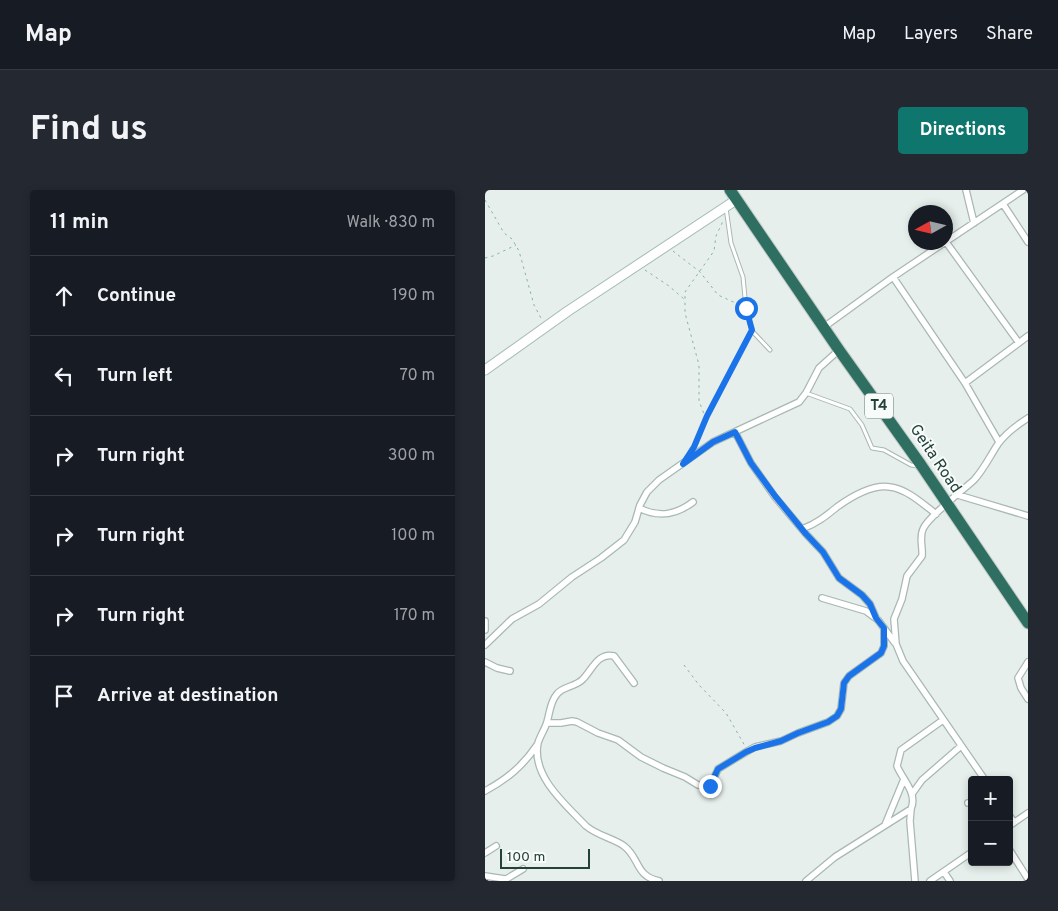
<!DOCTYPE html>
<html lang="en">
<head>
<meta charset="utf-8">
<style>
  body { margin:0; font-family:Overpass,sans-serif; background:#242831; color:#f1f3f6 }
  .controls { position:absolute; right:15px; bottom:15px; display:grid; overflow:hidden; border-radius:5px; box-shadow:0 2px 8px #0003 }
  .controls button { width:45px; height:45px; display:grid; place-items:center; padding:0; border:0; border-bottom:1px solid #363941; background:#171b24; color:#f1f3f6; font:25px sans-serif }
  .compass { position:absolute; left:423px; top:15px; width:45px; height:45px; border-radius:50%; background:#171b24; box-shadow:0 2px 8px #0003; rotate:262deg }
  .scale { position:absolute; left:15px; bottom:12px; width:90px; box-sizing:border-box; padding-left:5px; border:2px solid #24423a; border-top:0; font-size:14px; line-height:18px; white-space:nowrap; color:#24423a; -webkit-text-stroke:4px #f7fbf9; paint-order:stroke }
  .stop { position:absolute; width:15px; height:15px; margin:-11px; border:4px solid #1a73e8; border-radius:50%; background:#fff }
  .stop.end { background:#1a73e8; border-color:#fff; box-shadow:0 1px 5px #0008 }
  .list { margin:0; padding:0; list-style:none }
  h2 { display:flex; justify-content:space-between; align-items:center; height:65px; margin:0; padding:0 20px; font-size:21px }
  h2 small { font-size:16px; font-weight:400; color:#9ea1a6 }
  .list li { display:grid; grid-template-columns:32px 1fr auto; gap:15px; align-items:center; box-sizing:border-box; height:80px; padding:0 20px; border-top:1px solid #363941 }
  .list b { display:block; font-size:19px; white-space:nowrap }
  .list em { font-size:16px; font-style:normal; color:#9ea1a6 }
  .icon { flex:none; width:28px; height:28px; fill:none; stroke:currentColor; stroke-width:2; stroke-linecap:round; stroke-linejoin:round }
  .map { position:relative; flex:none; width:543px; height:691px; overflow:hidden; border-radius:5px }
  header { display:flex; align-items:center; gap:30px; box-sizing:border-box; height:70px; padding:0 25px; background:#171b24; border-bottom:1px solid #363941 }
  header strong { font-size:24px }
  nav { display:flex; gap:28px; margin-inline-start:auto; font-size:18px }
  .intro { display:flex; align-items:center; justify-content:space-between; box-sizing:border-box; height:120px; padding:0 30px }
  h1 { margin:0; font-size:35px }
  .button { padding:12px 22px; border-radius:5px; background:#0f766e; color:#fff; font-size:18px; font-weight:700 }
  main { display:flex; gap:30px; padding:0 30px }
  aside { flex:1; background:#171b24; border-radius:5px; box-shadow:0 2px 8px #0003 }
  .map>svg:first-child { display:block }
</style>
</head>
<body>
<header>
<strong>Map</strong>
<nav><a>Map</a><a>Layers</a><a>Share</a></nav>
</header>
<div class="intro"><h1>Find us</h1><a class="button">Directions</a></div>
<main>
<aside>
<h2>11 min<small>Walk · 830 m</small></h2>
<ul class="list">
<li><svg class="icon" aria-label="ahead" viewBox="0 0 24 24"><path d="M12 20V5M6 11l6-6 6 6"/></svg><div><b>Continue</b></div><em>190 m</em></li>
<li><svg class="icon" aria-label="left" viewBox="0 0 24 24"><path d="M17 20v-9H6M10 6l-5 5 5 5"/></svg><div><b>Turn left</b></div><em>70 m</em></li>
<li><svg class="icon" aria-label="right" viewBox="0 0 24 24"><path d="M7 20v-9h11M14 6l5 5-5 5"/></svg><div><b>Turn right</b></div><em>300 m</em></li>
<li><svg class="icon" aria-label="right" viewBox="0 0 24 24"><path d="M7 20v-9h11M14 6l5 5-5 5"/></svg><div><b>Turn right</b></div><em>100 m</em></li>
<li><svg class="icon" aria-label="right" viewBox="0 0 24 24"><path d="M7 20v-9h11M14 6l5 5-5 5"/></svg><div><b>Turn right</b></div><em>170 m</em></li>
<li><svg class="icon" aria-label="arrive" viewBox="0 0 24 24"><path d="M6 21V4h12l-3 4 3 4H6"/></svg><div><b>Arrive at destination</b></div></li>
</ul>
</aside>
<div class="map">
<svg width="543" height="691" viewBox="0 0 543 691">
  <rect width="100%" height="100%" fill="#e6efeb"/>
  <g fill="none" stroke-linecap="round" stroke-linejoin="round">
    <defs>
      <path id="lane" d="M241,18L246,53L258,87L261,118L267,141L285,160
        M321,203L365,219L377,235L387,258L399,260L426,275L433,276"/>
      <path id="street" d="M481,0L489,33
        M518,14L543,52
        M461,52L534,153
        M408,87L480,193L514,252
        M339,137L408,87L538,0
        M480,193L543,146
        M250,242L266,273L290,307L321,344L338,362L354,388L377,405L385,414L391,428
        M473,305L543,326
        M154,318C174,328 191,325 208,312
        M317,339C331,334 341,326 352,317C366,307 387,294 405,297C422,299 438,314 451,324
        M337,408L381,421L393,430L410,453
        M0,431V440
        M0,455L27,429L54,414L87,387L116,368L139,350L150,332L155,315L162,302L174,290L228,252L314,212L321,203L334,178L354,160
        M0,472L12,478L25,481
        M543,472L533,488L536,498L543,509
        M149,493L129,466C113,462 107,480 98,489C91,497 78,496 72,504C65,512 65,522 62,532C60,539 55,546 53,553C46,586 81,615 101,636C113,646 128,648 139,656C155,668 150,686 174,691
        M62,533H76L87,531L92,532L113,543L133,550L156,567L178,578L200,587L213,595L224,596L227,593L233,579L261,562L270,557L296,551L313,543L343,532L352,526L356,519L359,493L364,486L396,463L399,456V438
        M500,590L418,471L411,454L409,429L417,409L422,386L437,366C438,357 434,348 438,339C443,327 477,301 489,290C499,279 505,266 513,254C521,243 532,235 543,228
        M0,601C22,589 38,576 52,555
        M427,604L437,590L476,556
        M483,613L487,612
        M426,619L425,631L430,691
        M524,625L529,632
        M400,635L419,589
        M524,636L543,623
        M524,659L543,689
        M0,663L11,656
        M459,682L465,691
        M0,686L20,689
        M18,691L38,679
        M321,691L350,667L426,619C433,603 417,589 412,576L416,560L458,530
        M445,691L487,662"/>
      <path id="secondary" d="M0,180L83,121L251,10"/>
      <path id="highway" d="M245,0L354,160L436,275L543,433"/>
    </defs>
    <use href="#lane" stroke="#a8b8b2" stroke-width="5"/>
    <use href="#street" stroke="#a8b8b2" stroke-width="8"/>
    <use href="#secondary" stroke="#a4bbb3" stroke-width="11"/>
    <use href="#highway" stroke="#c2cac8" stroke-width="13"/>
    <path stroke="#86b3a5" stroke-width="1" stroke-dasharray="2.5 4" stroke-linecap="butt" d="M0,10L19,43L27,49L34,61L49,115L57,130
      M188,61L215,82L233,105L255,115
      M0,68L8,66L31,55
      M160,80L184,96L199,109
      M221,229L214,211V175L200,123V102L229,61L231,46L238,31
      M207,259L222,226L264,146
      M199,475L214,495L241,523L260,556"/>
    <use href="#lane" stroke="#fff" stroke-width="3"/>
    <use href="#street" stroke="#fff" stroke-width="5.5"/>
    <use href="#secondary" stroke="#fff" stroke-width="9"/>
    <use href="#highway" stroke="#2f6f62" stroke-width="11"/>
  </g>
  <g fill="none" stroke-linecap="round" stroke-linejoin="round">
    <path stroke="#1a73e8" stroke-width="6" d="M225,596L233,579L261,562L270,558L296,551L313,543L343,532L352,526L356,519L359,493L364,486L396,463L399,456V438L391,428L385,414L377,405L354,388L338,362L321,344L290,306L266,273L250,242L228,252L198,274L209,257L222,226L267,140L261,118"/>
  </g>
  <g text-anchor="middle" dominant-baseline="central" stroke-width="4" stroke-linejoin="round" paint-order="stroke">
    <rect fill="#f7fbf9" stroke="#637a73" stroke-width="1" x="380" y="203.5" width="28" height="25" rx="4"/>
    <g font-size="15" font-weight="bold" fill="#24423a">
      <text x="394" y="216">T4</text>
    </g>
    <g font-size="16" fill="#24423a" stroke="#f7fbf9">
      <text transform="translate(450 269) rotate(56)">Geita Road</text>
    </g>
  </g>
</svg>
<div class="controls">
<button>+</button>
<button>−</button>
</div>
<svg class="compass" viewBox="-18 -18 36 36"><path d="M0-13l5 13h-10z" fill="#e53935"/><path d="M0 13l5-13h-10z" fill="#9ea1a6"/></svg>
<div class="scale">100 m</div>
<div class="stop" style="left:261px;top:118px"></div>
<div class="stop end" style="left:225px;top:596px"></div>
</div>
</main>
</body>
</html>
